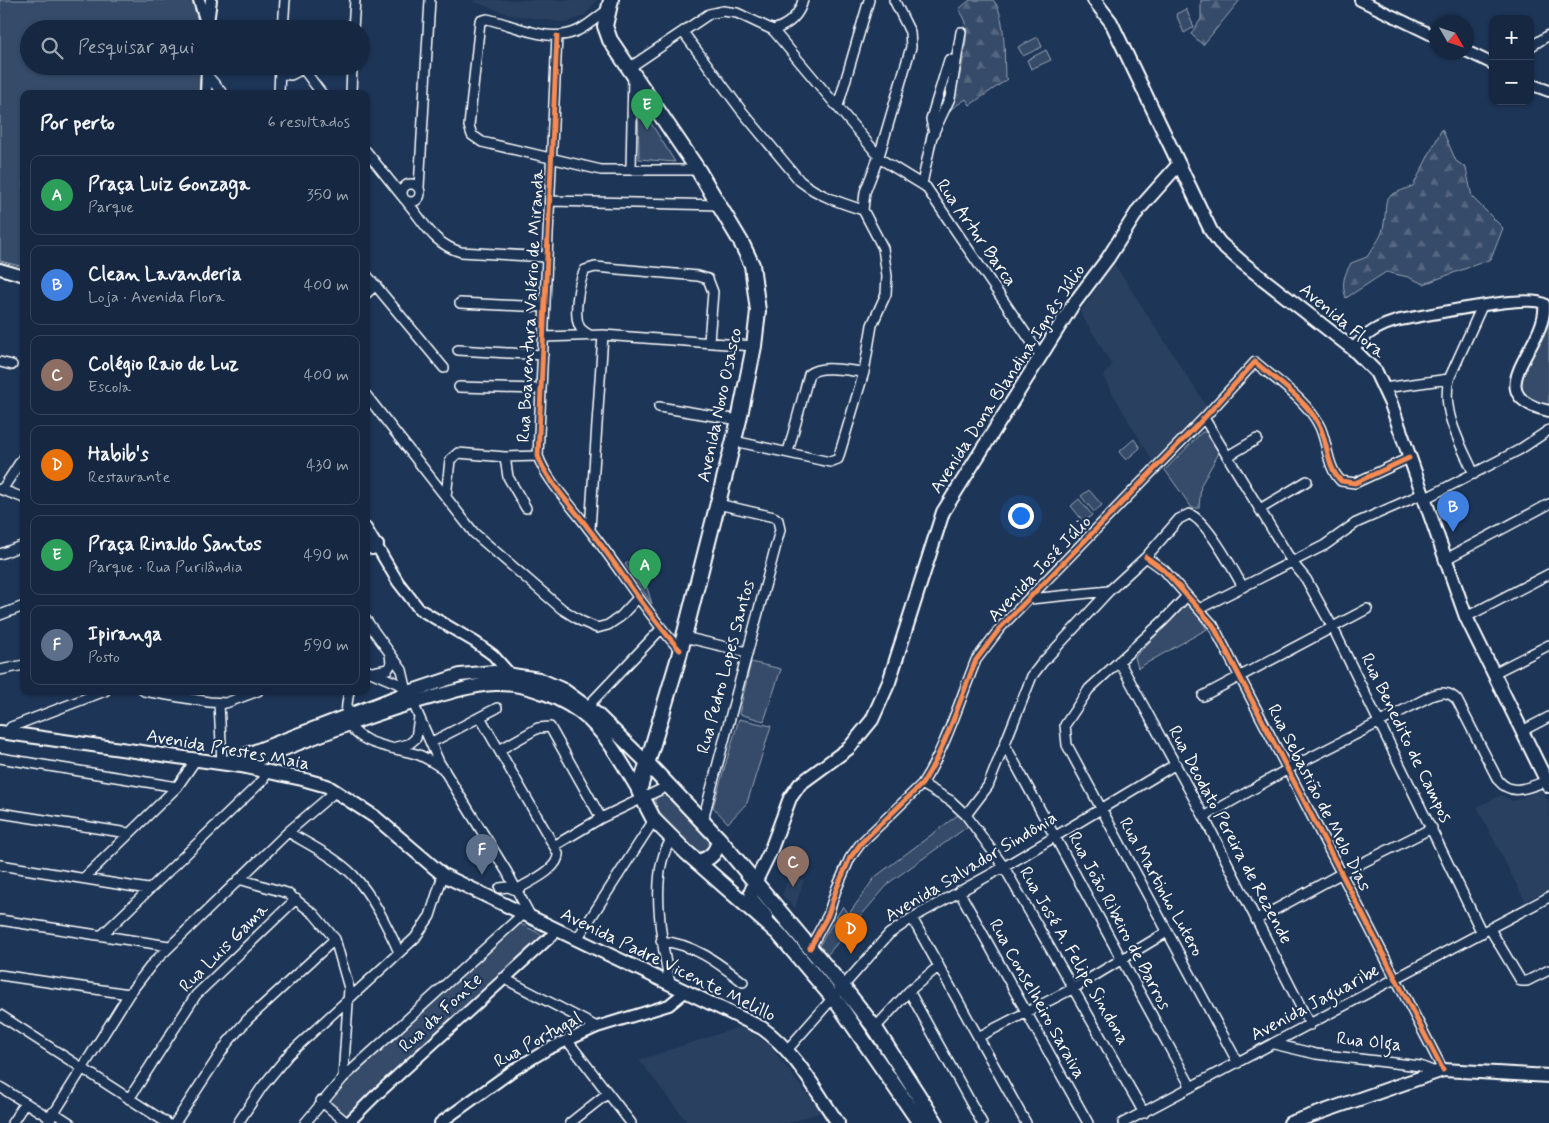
<!DOCTYPE html>
<html lang="pt">
<head>
<meta charset="utf-8">
<style>
  body { margin:0; font-family:Mynerve,sans-serif; background:#1f3048; color:#f1f3f6 }
  .controls { position:absolute; right:15px; top:15px; display:grid; overflow:hidden; border-radius:10px; box-shadow:0 1px 4px #0004 }
  .controls button { width:45px; height:45px; display:grid; place-items:center; padding:0; border:0; border-bottom:1px solid #35445a; background:#162841; color:#f1f3f6; font:25px sans-serif }
  .compass { position:absolute; left:1429px; top:15px; width:45px; height:45px; border-radius:50%; background:#162841; box-shadow:0 1px 4px #0004; rotate:129deg }
  .you { position:absolute; left:1020px; top:515px; width:18px; height:18px; margin:-12px; border:4px solid #fff; border-radius:50%; background:#1a73e8; box-shadow:0 0 0 8px #1a73e833 }
  .badge { display:grid; place-items:center; width:32px; height:32px; border-radius:50%; background:#ff9aa2; color:#fff; font-size:16px; font-weight:700 }
  .pin { position:absolute; translate:-50% -41px; filter:drop-shadow(0 1px 2px #0008) }
  .pin::after { content:''; position:absolute; top:26px; width:18px; height:15px; background:inherit; clip-path:polygon(0 0,100% 0,50% 100%) }
  .list { margin:0; padding:0; list-style:none }
  h2 { display:flex; justify-content:space-between; align-items:center; height:65px; margin:0; padding:0 20px; font-size:21px }
  h2 small { font-size:16px; font-weight:400; color:#9ea6b1 }
  .list li { display:grid; grid-template-columns:32px 1fr auto; gap:15px; align-items:center; box-sizing:border-box; height:80px; margin:0 10px 10px; padding:0 10px; border:1px solid #35445a; border-radius:10px }
  .list b { display:block; font-size:19px; white-space:nowrap }
  .list p { margin:0; font-size:16px; white-space:nowrap; color:#9ea6b1 }
  .list em { font-size:16px; font-style:normal; color:#9ea6b1 }
  .icon { flex:none; width:28px; height:28px; fill:none; stroke:currentColor; stroke-width:2; stroke-linecap:round; stroke-linejoin:round }
  .map { position:relative; flex:none; width:1549px; height:1123px; overflow:hidden }
  .search { position:absolute; background:#162841; box-shadow:0 1px 4px #0004; left:20px; top:20px; width:350px; height:55px; display:flex; align-items:center; gap:12px; box-sizing:border-box; padding:0 18px; border-radius:28px; color:#9ea6b1; font-size:19px }
  .panel { position:absolute; background:#162841; box-shadow:0 1px 4px #0004; left:20px; top:90px; width:350px; height:605px; border-radius:10px }
  .map>svg:first-child { display:block }
</style>
</head>
<body>
<div class="map">
<svg width="1549" height="1123" viewBox="0 0 1549 1123">
  <defs>
    <pattern id="forest-firs" width="22" height="20" patternUnits="userSpaceOnUse" patternTransform="scale(1.25)"><rect width="22" height="20" fill="#364b69"/><path d="M5 1l3.5 6h-7zM16 11l3.5 6h-7z" fill="#546680"/></pattern>
  </defs>
  <rect width="100%" height="100%" fill="#1d3557"/>
  <filter id="ink" filterUnits="userSpaceOnUse"><feTurbulence type="fractalNoise" baseFrequency=".02" numOctaves="2"/><feDisplacementMap in="SourceGraphic" scale="10" xChannelSelector="R" yChannelSelector="G"/><feConvolveMatrix kernelMatrix="1 2 1 2 8 2 1 2 1" color-interpolation-filters="sRGB"/></filter>
  <g filter="url(#ink)">
    <path fill="#2a4161" d="M474,0H597L585,15L566,23L512,15L474,2Z
      M1114,263L1207,407L1153,462L1103,377L1112,365L1080,312Z
      M1542,790L1549,803V890L1525,901L1477,807L1501,795L1513,801Z
      M790,874L804,880L795,908L782,895Z
      M742,1026L769,1045L821,1112L789,1123H688L639,1060Z"/>
    <path fill="url(#forest-firs)" stroke="#9aa5b4" d="M970,0H993C1006,13 1004,57 1005,76L1008,79L970,105L966,99L951,109C957,88 969,44 966,23C965,18 961,13 959,9Z
      M1201,0H1240L1203,45L1191,34L1201,19Z
      M1442,129L1456,161L1466,168L1472,197L1503,228L1491,259L1424,284L1408,277L1386,272L1346,298C1341,283 1344,276 1351,263L1367,257C1372,249 1381,238 1383,229C1390,195 1376,200 1413,186Z"/>
    <path fill="#364b69" stroke="#9aa5b4" d="M0,0H192L200,29H29V66H201L199,94H24V267L0,261Z
      M1186,9L1194,27L1184,33L1176,14Z
      M1038,37L1042,47L1023,56L1018,47Z
      M1046,50L1051,60L1031,69L1027,60Z
      M638,102L675,162L639,159Z
      M1549,314V406L1521,396L1519,378Z
      M1202,432H1206L1220,451L1201,485L1199,508H1192L1165,470Z
      M1134,439L1140,448L1126,460L1119,452Z
      M1089,490L1102,505L1094,512L1081,496Z
      M1079,499L1092,515L1084,522L1071,506Z
      M638,558L652,604L625,564Z
      M1188,602L1207,629L1138,668L1135,657Z
      M751,662L781,669L764,721L739,714Z
      M739,719L771,726L747,803L728,823L713,807Z
      M669,791L711,840L713,846L707,853C689,853 627,799 669,791Z
      M959,814L970,825L890,882L827,955L819,946L843,906L849,914L875,877Z
      M519,923L544,936L345,1119L325,1102Z"/>
    <g fill="none" stroke-linecap="round" stroke-linejoin="round">
      <defs>
        <path id="minor" d="M609,9C598,16 588,26 577,31C548,44 515,25 487,19L480,21L469,126L472,135L482,142L601,170H698
          M283,29L285,0
          M353,29L355,0
          M773,30C789,25 799,16 803,0
          M683,32L741,110L800,181C819,196 841,203 863,210
          M557,36L538,456C546,480 573,507 588,528C620,568 645,612 680,650
          M1530,47L1549,35
          M301,66L322,94
          M629,68L709,14L723,11L737,13L773,30L882,160L926,187L1041,356
          M280,69L284,74L291,75L297,72L299,66
          M207,75L223,94
          M279,94L280,66
          M351,94L352,66
          M838,106L869,0
          M934,134L931,119L949,60L956,61
          M366,151L402,196
          M631,168L633,76
          M402 193a9 9 0 1 1 18 0a9 9 0 1 1-18 0Z
          M922,184L932,136L950,98L961,32
          M419,187L430,0
          M551,201L720,205
          M407,202C425,223 433,244 461,252L547,257
          M863,210L865,192L879,156L911,47L910,32L894,0
          M366,274L444,368
          M366,294L376,285
          M460,303L545,307
          M591,336C588,334 584,332 581,329C572,318 579,281 585,270L595,267L698,276L708,279L713,292L709,341
          M544,337L603,335L754,346
          M458,350L543,355
          M0,362L12,365
          M459,387L541,389
          M1384,388L1449,379
          M366,395L474,533L562,609L581,621L597,628L608,625L620,617L637,599
          M659,407L739,420
          M1204,418L1292,562L1306,579L1333,628L1482,933
          M734,441L830,462L838,459L864,372L872,325L886,294L887,276L883,248L863,210
          M788,452L809,374C821,364 849,371 864,372
          M1228,456L1257,439
          M505,457L508,477L526,508
          M1474,474C1461,444 1441,413 1449,379L1482,306
          M0,489L24,498
          M2,490L24,456
          M446,497L450,460L458,453L505,457L538,456
          M1424,499L1519,450L1549,430
          M1260,509L1307,481
          M590,529L603,335
          M0,554L24,545
          M1146,557L1164,570L1213,625L1443,1070
          M1444,560L1549,504
          M1187,596L1163,621L1089,689L1065,725L1067,745L1238,1063
          M1030,599L1109,591
          M1199,609L1325,545L1356,523L1422,494
          M0,615L24,606
          M1466,617L1549,574
          M366,620L402,670L406,687L439,762L507,872L531,917
          M684,637L747,652
          M1119,661L1204,817L1310,1025
          M0,670L24,665
          M366,670L406,687
          M373,672L388,669L391,664L390,653
          M1494,673L1549,645
          M144,691L209,702L226,703L258,691
          M349,691C348,699 345,710 347,718C355,746 394,747 416,754C426,757 435,764 444,769
          M1203,696L1367,609
          M219,703L222,763
          M588,706L661,629
          M480,717L558,853C560,869 529,882 516,890L508,887L500,888
          M1522,731L1549,717
          M7,733L11,727L24,722L105,691
          M432,742L497,708
          M1005,745L1191,1087
          M396,747L409,744L416,738L419,717
          M501,749L538,728L550,727L601,818
          M0,758L177,787
          M922,784L951,801L966,815L1004,867L1144,1113
          M0,813L128,833
          M966,815L988,786L1032,676L1042,663L1109,591L1146,557L1179,519L1189,514C1206,519 1234,571 1243,587
          M1204,817L1288,769L1431,696C1441,692 1449,691 1457,700L1498,780C1512,797 1528,787 1547,781
          M704,823L705,812L780,530L778,520L774,517L718,504
          M288,832C310,845 335,857 353,875C373,896 387,926 399,952
          M554,846L601,818L668,786
          M0,865L148,889
          M84,878L177,787L195,761
          M239,879L287,893L314,914L335,939L349,988L343,1078
          M959,891L1088,1123
          M912,918L1026,1123
          M0,920L169,946
          M1256,920L1342,873L1432,828
          M1490,929L1521,981H1527L1549,970
          M102,935L263,780L267,771
          M577,939L654,820
          M661,941C694,944 717,962 743,982
          M810,948L828,915L836,890L850,858L861,843L922,784C946,747 959,702 976,660L1001,627L1204,418L1255,362C1277,381 1308,401 1320,427C1328,444 1327,468 1341,481L1355,483L1409,458
          M0,975L129,994
          M503,978L597,1027
          M670,983C662,947 648,869 672,839
          M909,991L982,1123
          M0,1015L167,1123
          M875,1028L909,991L939,966
          M978,1037L1074,988L1167,932
          M567,1040L631,1123
          M1274,1044L1316,1054L1420,1066L1435,1072
          M787,1050L889,934L912,918L1004,867L1176,764
          M0,1087L50,1118
          M129,1099L196,995L296,899
          M321,1101L347,1123
          M53,1112L70,1123
          M12,1123L25,1103
          M48,1123L129,994L153,963L288,832L336,791
          M175,1123L228,1042L248,1019L335,939
          M238,1123L262,1087L289,1054L415,938L430,916L443,875
          M305,1123L343,1078L523,914
          M570,1123L608,1093
          M1123,1123L1549,897"/>
        <path id="tertiary" d="M199,0L208,29
          M1360,0L1436,37
          M208,23L211,0
          M1466,51L1493,64
          M1530,84L1549,91
          M206,94L207,66
          M0,269L24,276
          M1353,349C1366,333 1380,325 1400,320C1423,316 1530,293 1544,304C1549,345 1474,395 1549,411
          M366,528L398,582L419,609L475,642L493,655L509,673
          M366,541L372,549L378,545
          M348,1123L374,1097L558,930
          M440,1123L515,1069L548,1049L597,1027L669,1005L686,991"/>
        <path id="secondary" d="M1094,0L1111,22L1211,231L1220,243L1244,264L1353,349L1376,372L1391,404L1466,617L1549,786
          M0,732L241,766L302,779L327,786L375,817L443,875L762,1028C796,1052 815,1090 838,1123
          M224,763L409,692L460,675L494,672L539,679L564,690L597,714L647,763
          M241,766C305,741 370,714 437,696C456,691 476,684 496,684C527,683 566,699 589,720C610,740 624,766 639,791
          M766,916L752,899L751,891L770,852L790,798L800,784L849,748L872,720L889,682L943,512L1072,306L1108,258L1139,209L1179,164
          M1290,1123L1443,1070L1549,1076"/>
        <path id="primary" d="M611,0L605,26L610,40L698,170L741,242L752,265L758,311L754,346L739,420L678,660L639,791L654,820L686,852L778,933L839,1005L920,1123
          M647,763L719,839L842,986L875,1028L936,1123
          M699,862C711,858 717,852 719,839"/>
      </defs>
      <use href="#minor" stroke="#fff" stroke-width="12"/>
      <use href="#tertiary" stroke="#fff" stroke-width="14"/>
      <use href="#secondary" stroke="#fff" stroke-width="16"/>
      <use href="#primary" stroke="#fff" stroke-width="18"/>
      <use href="#minor" stroke="#1d3557" stroke-width="9"/>
      <use href="#tertiary" stroke="#1d3557" stroke-width="10"/>
      <use href="#secondary" stroke="#1d3557" stroke-width="12"/>
      <use href="#primary" stroke="#1d3557" stroke-width="14"/>
      <defs>
        <path id="cycleway" d="M557,36L538,456C546,480 573,507 588,528C620,568 645,612 680,650
          M1146,557L1164,570L1213,625L1443,1070
          M810,948L828,915L836,890L850,858L861,843L922,784C946,747 959,702 976,660L1001,627L1204,418L1255,362C1277,381 1308,401 1320,427C1328,444 1327,468 1341,481L1355,483L1409,458"/>
      </defs>
      <use href="#cycleway" stroke="#1d3557" stroke-width="8"/>
      <use href="#cycleway" stroke="#f68b52" stroke-width="5"/>
    </g>
  </g>
  <g text-anchor="middle" dominant-baseline="central" stroke-width="4.5" stroke-linejoin="round" paint-order="stroke">
    <g font-size="18" fill="#fff" stroke="#1d3557">
      <text transform="translate(976 233) rotate(55)">Rua Artur Barca</text>
      <text transform="translate(531 306) rotate(-87)">Rua Boaventura Valério de Miranda</text>
      <text transform="translate(1342 321) rotate(40)">Avenida Flora</text>
      <text transform="translate(1008 379) rotate(-57)">Avenida Dona Blandina Ignês Júlio</text>
      <text transform="translate(720 405) rotate(-78)">Avenida Novo Osasco</text>
      <text transform="translate(1040 569) rotate(-46)">Avenida José Júlio</text>
      <text transform="translate(726 667) rotate(-75)">Rua Pedro Lopes Santos</text>
      <text transform="translate(1406 738) rotate(64)">Rua Benedito de Campos</text>
      <text transform="translate(228 750) rotate(10)">Avenida Prestes Maia</text>
      <text transform="translate(1319 798) rotate(63)">Rua Sebastião de Melo Dias</text>
      <text transform="translate(1230 835) rotate(62)">Rua Deodato Pereira de Rezende</text>
      <text transform="translate(971 867) rotate(-31)">Avenida Salvador Sindônia</text>
      <text transform="translate(1161 887) rotate(61)">Rua Martinho Lutero</text>
      <text transform="translate(1119 921) rotate(62)">Rua João Ribeiro de Barros</text>
      <text transform="translate(224 948) rotate(-45)">Rua Luis Gama</text>
      <text transform="translate(1074 956) rotate(60)">Rua José A. Felipe Sindona</text>
      <text transform="translate(668 965) rotate(26)">Avenida Padre Vicente Melillo</text>
      <text transform="translate(1037 999) rotate(61)">Rua Conselheiro Saraiva</text>
      <text transform="translate(1315 1003) rotate(-28)">Avenida Jaguaribe</text>
      <text transform="translate(441 1013) rotate(-43)">Rua da Fonte</text>
      <text transform="translate(538 1040) rotate(-29)">Rua Portugal</text>
      <text transform="translate(1369 1042) rotate(6)">Rua Olga</text>
    </g>
  </g>
</svg>
<div class="controls">
<button>+</button>
<button>−</button>
</div>
<svg class="compass" viewBox="-18 -18 36 36"><path d="M0-13l5 13h-10z" fill="#e53935"/><path d="M0 13l5-13h-10z" fill="#9ea6b1"/></svg>
<div class="you"></div>
<div class="pin badge" style="left:645px;top:590px;background:#2e9e5b">A</div>
<div class="pin badge" style="left:1453px;top:532px;background:#3f7fe0">B</div>
<div class="pin badge" style="left:793px;top:887px;background:#8d6e63">C</div>
<div class="pin badge" style="left:851px;top:954px;background:#e8710a">D</div>
<div class="pin badge" style="left:647px;top:130px;background:#2e9e5b">E</div>
<div class="pin badge" style="left:482px;top:875px;background:#5c6f8a">F</div>
<div class="search"><svg class="icon" aria-label="search" viewBox="0 0 24 24"><circle cx="10" cy="10" r="6"/><path d="M15 15l6 6"/></svg>Pesquisar aqui</div>
<section class="panel">
<h2>Por perto<small>6 resultados</small></h2>
<ul class="list">
<li><span class="badge" style="background:#2e9e5b">A</span><div><b>Praça Luiz Gonzaga</b><p>Parque</p></div><em>350 m</em></li>
<li><span class="badge" style="background:#3f7fe0">B</span><div><b>Clean Lavanderia</b><p>Loja · Avenida Flora</p></div><em>400 m</em></li>
<li><span class="badge" style="background:#8d6e63">C</span><div><b>Colégio Raio de Luz</b><p>Escola</p></div><em>400 m</em></li>
<li><span class="badge" style="background:#e8710a">D</span><div><b>Habib's</b><p>Restaurante</p></div><em>430 m</em></li>
<li><span class="badge" style="background:#2e9e5b">E</span><div><b>Praça Rinaldo Santos</b><p>Parque · Rua Purilândia</p></div><em>490 m</em></li>
<li><span class="badge" style="background:#5c6f8a">F</span><div><b>Ipiranga</b><p>Posto</p></div><em>590 m</em></li>
</ul>
</section>
</div>
</body>
</html>
